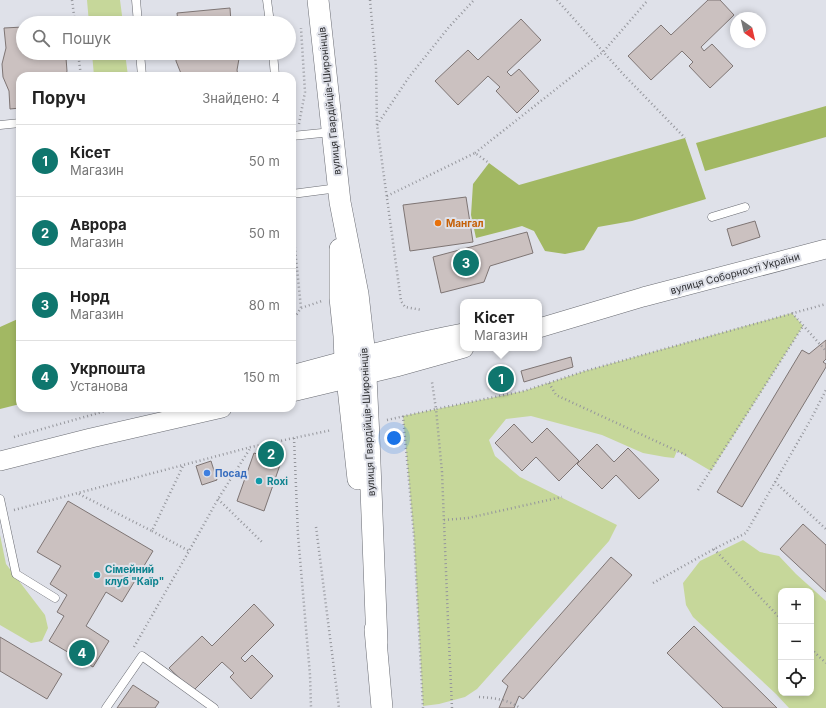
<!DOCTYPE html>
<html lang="uk">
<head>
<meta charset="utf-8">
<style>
  body { margin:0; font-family:Inter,sans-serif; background:#f2f2f2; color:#222 }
  .controls { position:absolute; right:12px; bottom:12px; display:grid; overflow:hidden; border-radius:8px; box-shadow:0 2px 6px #0003 }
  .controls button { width:36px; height:36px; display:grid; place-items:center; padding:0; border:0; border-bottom:1px solid #e0e0e0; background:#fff; color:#222; font:20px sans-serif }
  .compass { position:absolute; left:730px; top:12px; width:36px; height:36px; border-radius:50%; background:#fff; box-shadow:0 2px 6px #0003; rotate:146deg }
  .you { position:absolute; left:394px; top:438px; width:14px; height:14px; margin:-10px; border:3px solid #fff; border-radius:50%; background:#1a73e8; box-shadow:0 0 0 6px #1a73e833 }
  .badge { display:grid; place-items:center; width:26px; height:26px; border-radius:50%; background:#0f766e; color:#fff; font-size:13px; font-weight:700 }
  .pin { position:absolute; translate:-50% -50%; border:2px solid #fff; box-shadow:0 1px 4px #0006 }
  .popup { position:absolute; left:460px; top:299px; width:82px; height:52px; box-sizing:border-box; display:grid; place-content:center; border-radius:8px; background:#fff; filter:drop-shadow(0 1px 3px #0005); font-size:13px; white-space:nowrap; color:#767676 }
  .popup b { font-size:15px; color:#222 }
  .popup::after { content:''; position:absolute; left:50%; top:100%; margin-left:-8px; border:8px solid transparent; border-top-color:#fff }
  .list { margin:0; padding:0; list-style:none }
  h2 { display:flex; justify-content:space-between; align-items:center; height:52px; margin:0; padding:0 16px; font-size:17px }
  h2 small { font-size:13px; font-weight:400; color:#767676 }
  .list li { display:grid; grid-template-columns:26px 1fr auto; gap:12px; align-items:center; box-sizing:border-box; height:72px; padding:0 16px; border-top:1px solid #e0e0e0 }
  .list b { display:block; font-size:15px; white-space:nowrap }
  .list p { margin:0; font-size:13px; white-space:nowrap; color:#767676 }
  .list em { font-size:13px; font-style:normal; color:#767676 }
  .icon { flex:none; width:22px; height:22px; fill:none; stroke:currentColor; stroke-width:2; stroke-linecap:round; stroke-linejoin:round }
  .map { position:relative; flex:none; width:826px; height:708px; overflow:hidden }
  .search { position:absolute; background:#fff; box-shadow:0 2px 6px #0003; left:16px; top:16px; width:280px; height:44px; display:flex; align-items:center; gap:10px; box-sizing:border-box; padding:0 14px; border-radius:22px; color:#767676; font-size:15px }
  .panel { position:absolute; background:#fff; box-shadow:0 2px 6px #0003; left:16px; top:72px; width:280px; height:340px; border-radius:12px }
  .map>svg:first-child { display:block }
</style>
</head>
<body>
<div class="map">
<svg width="826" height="708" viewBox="0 0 826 708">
  <rect width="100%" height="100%" fill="#dfe1e9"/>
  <path fill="#c6d79a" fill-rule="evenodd" d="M87,0H120L123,23H89Z
    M92,53H125L128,76H94Z
    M792,313L803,326L711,471L677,451L674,458L665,457L643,453L602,435L531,416L506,419L489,440L495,456L520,477L617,525L609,541L477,689L465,697L439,704L423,706L414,536L403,416L524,391L585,371Z
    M0,535L6,564L45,615L48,628L42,641L31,643L0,625Z
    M743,540L760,552L779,556L796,574L826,601V708H789L776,694L693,617L686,605L683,583L700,561ZM781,591H811V693H781Z"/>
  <path fill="#a2b863" d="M826,106V137L705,171L696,143Z
    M685,138L706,199L632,221L598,227L584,250L565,254L545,251L534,231L522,226L476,238L471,215L473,184L489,163L519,185Z
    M20,318V404L0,409V327Z"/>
  <path fill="#cbc1c0" stroke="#7e7574" d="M708,0H720L734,15L701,47L704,51L712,44L733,66L710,88L689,66L693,62L682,51L651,80L628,56L661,25L671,35Z
    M230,8L231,23H178L177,13Z
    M521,19L541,40L507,72L511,76L519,69L539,91L517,113L496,91L500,87L488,76L458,105L435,81L468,50L478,60Z
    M23,27V53H64L66,58L67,71L66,76H20V108L10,109L9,91L3,77L2,64L6,48L4,28Z
    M176,53H240L237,70L238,76H182L176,61Z
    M466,197L473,242L410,251L403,205Z
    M755,221L760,237L732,246L727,229Z
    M527,232L533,253L490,266L484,282L441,293L433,257Z
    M826,340V359L823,362L826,364V367L742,507L717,492L802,350L809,354Z
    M571,357L573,367L524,382L521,371Z
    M507,371L510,384L495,387L492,375Z
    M514,424L532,443L547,428L579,461L559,481L536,457L522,471L495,443Z
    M597,444L614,462L628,448L659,480L639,499L616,475L602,489L577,464Z
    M254,453L281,462L264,511L237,501Z
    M211,461L217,480L202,485L196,466Z
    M68,501L153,551L122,602L106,592L86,626L109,641L93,667L49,641L64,616L57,612L67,595L50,584L61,566L37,552Z
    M803,524L826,545V592L780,549Z
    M611,557L632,575L523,699L519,696L514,708H499L508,686L502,681Z
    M254,604L274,625L241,658L245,662L252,655L273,676L251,699L230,677L234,673L222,662L193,691L169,668L202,636L212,646Z
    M694,626L777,708H723L667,653Z
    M0,637L62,674L47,699L0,671Z
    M133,685L159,702L155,708H117Z"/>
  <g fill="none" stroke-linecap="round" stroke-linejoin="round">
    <defs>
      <path id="service" d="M136,0L138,23
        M267,0L270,23
        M140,53L142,76
        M273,53L275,76
        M0,125L20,123
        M292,136L332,132
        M292,194L338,188
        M712,217L745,207
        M0,499L16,574L55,598
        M106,708L142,656L214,708"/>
      <path id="tertiary" d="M539,328L643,297L826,249
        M292,375C349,359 405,344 463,333
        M292,392L396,367L464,348
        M0,461L91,438L222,408"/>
      <path id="secondary" d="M318,0L340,202L358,294L365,356L369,438L377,643
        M340,249V298L344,336L345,360L358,479
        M375,629L382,708"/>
    </defs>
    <use href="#service" stroke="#6a6c73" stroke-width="9"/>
    <use href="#tertiary" stroke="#6a6c73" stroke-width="20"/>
    <use href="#secondary" stroke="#6a6c73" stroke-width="22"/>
    <path stroke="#95969c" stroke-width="2.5" stroke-dasharray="1 3" stroke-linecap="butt" d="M72,0L75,23
      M370,0L376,67L377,125L401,301L405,307L422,310
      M557,0L623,74L685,138
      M78,53L81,76
      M299,124L305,92L301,28
      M377,125L409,77L449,27L474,0
      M475,153L603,52L648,0
      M387,196L475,153L489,163
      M292,219L301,308
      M792,313L826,351
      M292,321L301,308L322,301
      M549,383L556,395L688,456
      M403,416L414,536L423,708
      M387,420L436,409L432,382
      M14,437L116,408
      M294,438L298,535L310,675L311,708
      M775,482L826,529
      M698,490L803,326
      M79,494L152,531L183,466
      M218,499L263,543
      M14,510L251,447L332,430
      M444,520L468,518L562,497
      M316,527L339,708
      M152,531L189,551
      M714,549L781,619
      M653,583L714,549L746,533L811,419L826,390
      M134,647L189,551L218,499L251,447
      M811,649L826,663
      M479,697C494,698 507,699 520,708
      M452,708L448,621L442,472L436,409L524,391L585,371L826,304"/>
    <use href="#service" stroke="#fff" stroke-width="8"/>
    <use href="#tertiary" stroke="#fff" stroke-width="19"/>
    <use href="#secondary" stroke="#fff" stroke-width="21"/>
  </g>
  <circle fill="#e8710a" stroke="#dfe1e9" stroke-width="1.5" cx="438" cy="223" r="4"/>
  <circle fill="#3f7fe0" stroke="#dfe1e9" stroke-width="1.5" cx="207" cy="473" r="4"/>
  <g fill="#0f9aa8" stroke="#dfe1e9" stroke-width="1.5">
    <circle cx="259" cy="481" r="4"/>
    <circle cx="97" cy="575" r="4"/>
  </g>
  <g text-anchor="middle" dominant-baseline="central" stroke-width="4" stroke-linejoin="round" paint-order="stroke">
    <g font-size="10" fill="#2e2f32" stroke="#dfe1e9">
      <text transform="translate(329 101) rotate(-96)">вулиця Гвардійців-Широнінців</text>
      <text transform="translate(735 273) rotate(-15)">вулиця Соборності України</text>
      <text transform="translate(367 422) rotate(-93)">вулиця Гвардійців-Широнінців</text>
    </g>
    <g font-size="10" font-weight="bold" fill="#c56008" stroke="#dfe1e9" text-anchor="start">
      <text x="446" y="223">Мангал</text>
    </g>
    <g font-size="10" font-weight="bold" fill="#366cbe" stroke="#dfe1e9" text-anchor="start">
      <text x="215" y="473">Посад</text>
    </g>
    <g font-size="10" font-weight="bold" fill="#0d838f" stroke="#dfe1e9" text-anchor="start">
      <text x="267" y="481">Roxi</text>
      <text x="105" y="569">Сімейний<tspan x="105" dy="12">клуб "Каїр"</tspan></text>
    </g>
  </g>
</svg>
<div class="controls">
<button>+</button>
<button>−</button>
<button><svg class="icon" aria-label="locate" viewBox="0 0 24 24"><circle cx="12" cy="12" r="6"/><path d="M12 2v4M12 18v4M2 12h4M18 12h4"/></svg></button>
</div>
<svg class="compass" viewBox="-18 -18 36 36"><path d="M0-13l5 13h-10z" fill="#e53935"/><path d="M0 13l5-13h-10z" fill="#767676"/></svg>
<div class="you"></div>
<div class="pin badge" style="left:501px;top:379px">1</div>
<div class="popup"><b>Кісет</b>Магазин</div>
<div class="pin badge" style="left:271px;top:454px">2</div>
<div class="pin badge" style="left:466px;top:263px">3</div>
<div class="pin badge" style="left:82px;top:653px">4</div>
<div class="search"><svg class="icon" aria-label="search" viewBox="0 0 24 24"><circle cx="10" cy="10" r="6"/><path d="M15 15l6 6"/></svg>Пошук</div>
<section class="panel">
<h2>Поруч<small>Знайдено: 4</small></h2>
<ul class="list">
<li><span class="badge">1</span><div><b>Кісет</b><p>Магазин</p></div><em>50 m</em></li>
<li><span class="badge">2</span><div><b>Аврора</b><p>Магазин</p></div><em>50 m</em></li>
<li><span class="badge">3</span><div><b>Норд</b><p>Магазин</p></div><em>80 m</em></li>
<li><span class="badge">4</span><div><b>Укрпошта</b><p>Установа</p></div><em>150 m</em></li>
</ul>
</section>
</div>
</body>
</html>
